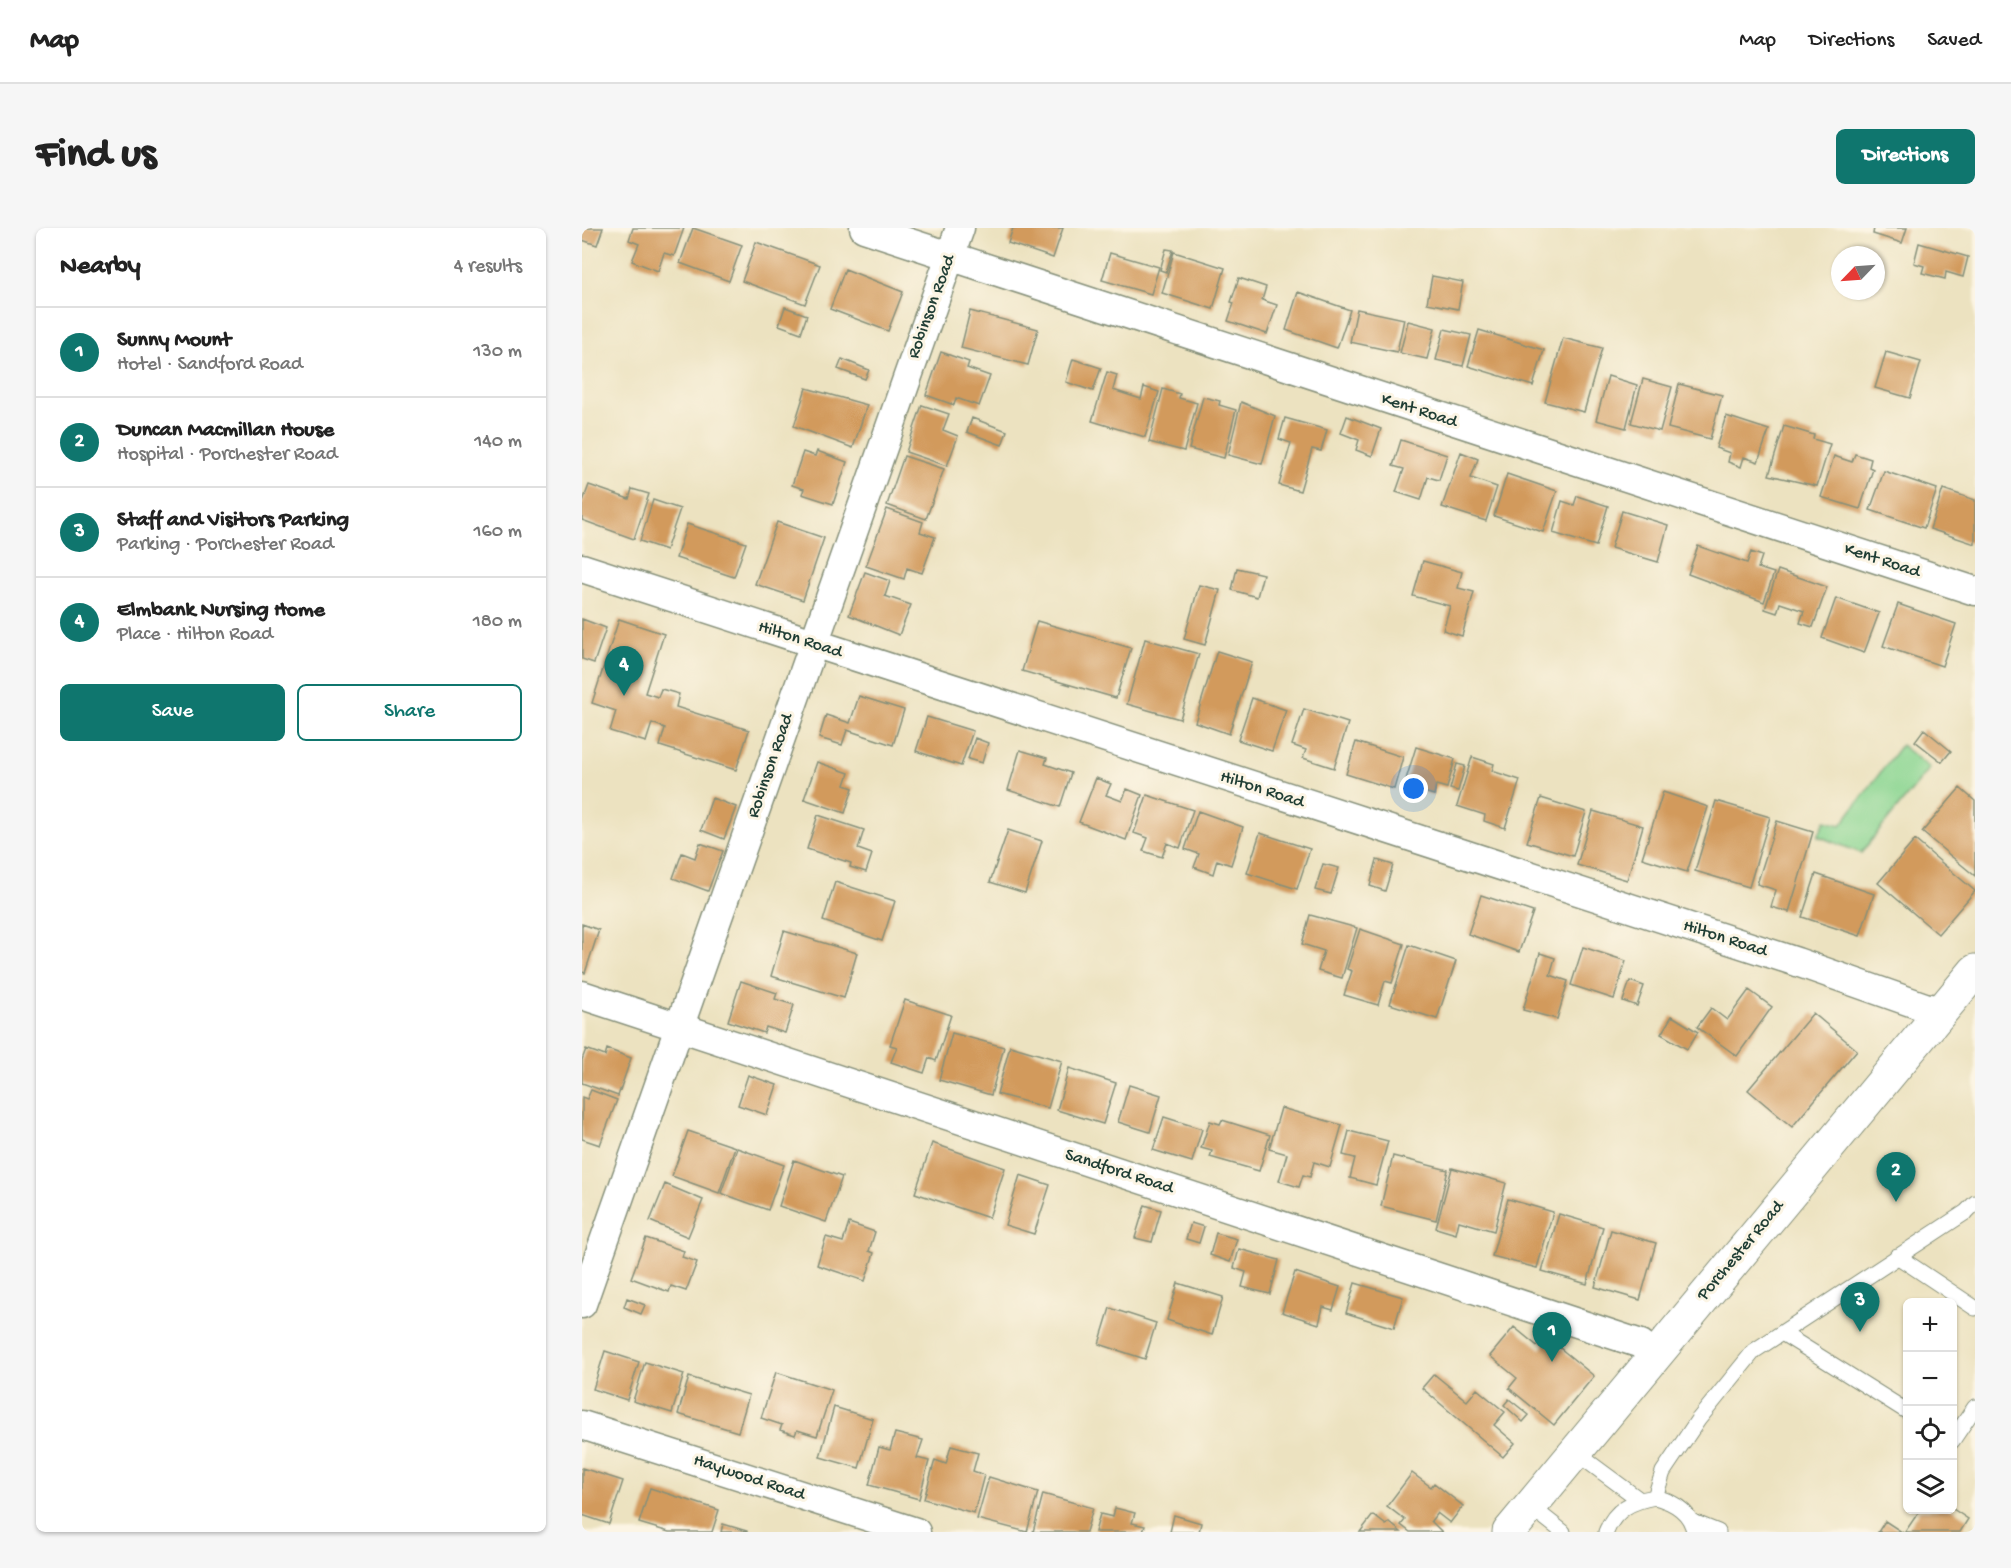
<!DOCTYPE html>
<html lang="en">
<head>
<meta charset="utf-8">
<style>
  body { margin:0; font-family:"Gochi Hand",sans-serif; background:#f6f6f6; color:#222 }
  .controls { position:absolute; right:18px; bottom:18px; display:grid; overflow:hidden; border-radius:9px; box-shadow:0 2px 4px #0004 }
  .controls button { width:54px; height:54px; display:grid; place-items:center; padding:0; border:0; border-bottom:2px solid #e0e0e0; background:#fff; color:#222; font:30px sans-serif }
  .compass { position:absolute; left:1249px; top:18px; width:54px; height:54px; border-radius:50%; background:#fff; box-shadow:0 2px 4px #0004; rotate:245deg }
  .you { position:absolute; left:832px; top:561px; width:21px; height:21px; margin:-15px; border:4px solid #fff; border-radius:50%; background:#1a73e8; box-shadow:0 0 0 9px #1a73e833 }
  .badge { display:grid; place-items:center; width:39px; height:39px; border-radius:50%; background:#0f766e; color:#fff; font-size:20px; font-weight:700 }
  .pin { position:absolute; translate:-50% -50px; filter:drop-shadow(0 2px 3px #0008) }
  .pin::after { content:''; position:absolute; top:32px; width:21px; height:18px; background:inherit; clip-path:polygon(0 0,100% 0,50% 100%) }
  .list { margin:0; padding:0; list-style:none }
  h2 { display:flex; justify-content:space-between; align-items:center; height:78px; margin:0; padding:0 24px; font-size:26px }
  h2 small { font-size:20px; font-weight:400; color:#767676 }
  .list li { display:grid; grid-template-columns:39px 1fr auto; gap:18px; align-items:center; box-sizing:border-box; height:90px; padding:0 24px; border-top:2px solid #e0e0e0 }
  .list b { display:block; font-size:22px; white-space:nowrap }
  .list p { margin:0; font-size:20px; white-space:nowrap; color:#767676 }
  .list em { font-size:20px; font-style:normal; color:#767676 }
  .actions { display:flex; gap:12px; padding:18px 24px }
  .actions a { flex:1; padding:14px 0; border:2px solid #0f766e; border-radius:9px; text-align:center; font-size:21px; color:#0f766e }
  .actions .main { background:#0f766e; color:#fff }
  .icon { flex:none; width:33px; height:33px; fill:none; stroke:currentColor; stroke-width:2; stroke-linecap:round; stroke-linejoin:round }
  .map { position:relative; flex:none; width:1393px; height:1304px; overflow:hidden; border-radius:9px }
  header { display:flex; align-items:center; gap:36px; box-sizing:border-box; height:84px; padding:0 30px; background:#fff; border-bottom:2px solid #e0e0e0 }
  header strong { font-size:28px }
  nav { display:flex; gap:33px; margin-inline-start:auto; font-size:21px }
  .intro { display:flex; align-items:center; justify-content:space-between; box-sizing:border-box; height:144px; padding:0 36px }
  h1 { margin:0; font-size:42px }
  .button { padding:15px 27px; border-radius:9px; background:#0f766e; color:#fff; font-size:21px; font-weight:700 }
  main { display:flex; gap:36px; padding:0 36px }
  aside { flex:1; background:#fff; border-radius:9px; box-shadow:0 2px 4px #0004 }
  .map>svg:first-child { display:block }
</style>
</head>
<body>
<header>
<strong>Map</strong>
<nav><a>Map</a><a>Directions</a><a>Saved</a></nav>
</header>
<div class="intro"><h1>Find us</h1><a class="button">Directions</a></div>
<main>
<aside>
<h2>Nearby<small>4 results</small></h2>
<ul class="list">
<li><span class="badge">1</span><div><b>Sunny Mount</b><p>Hotel · Sandford Road</p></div><em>130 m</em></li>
<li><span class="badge">2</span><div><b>Duncan Macmillan House</b><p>Hospital · Porchester Road</p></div><em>140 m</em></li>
<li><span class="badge">3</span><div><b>Staff and Visitors Parking</b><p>Parking · Porchester Road</p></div><em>160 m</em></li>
<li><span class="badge">4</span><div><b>Elmbank Nursing Home</b><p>Place · Hilton Road</p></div><em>180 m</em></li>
</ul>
<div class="actions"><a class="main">Save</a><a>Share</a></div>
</aside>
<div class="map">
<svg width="1393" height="1304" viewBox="0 0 1393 1304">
  <rect width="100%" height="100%" fill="#fcf5e5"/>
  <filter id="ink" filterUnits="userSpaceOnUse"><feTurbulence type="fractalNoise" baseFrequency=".0167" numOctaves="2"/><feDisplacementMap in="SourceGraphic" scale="12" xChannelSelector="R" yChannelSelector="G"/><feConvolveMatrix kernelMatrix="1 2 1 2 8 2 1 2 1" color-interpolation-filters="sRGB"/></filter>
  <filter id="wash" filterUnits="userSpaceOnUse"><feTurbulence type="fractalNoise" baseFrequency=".008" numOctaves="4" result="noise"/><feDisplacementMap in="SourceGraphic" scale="24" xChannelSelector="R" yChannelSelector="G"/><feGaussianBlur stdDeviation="1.35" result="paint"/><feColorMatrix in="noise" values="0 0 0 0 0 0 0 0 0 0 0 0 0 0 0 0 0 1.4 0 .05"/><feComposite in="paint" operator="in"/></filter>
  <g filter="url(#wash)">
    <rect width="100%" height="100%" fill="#ece2c0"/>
    <path fill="#8ad591" stroke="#548962" stroke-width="1.5" d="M1319,517L1348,540L1279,625L1236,608L1243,593L1259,597Z"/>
    <g id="blocks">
      <path fill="#d29a5c" d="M0,0H21L15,17L0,12Z
        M51,0H102L92,28L82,25L76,43L50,33L57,16L47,12Z
        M111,0L160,17L147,53L98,35Z
        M431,0H481L471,30L426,15Z
        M1292,0H1325L1320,15L1291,6Z
        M174,14L238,37L223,76L160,53Z
        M1337,15L1386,29L1381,49L1364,44L1363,51L1340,45L1342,38L1332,35Z
        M584,21L591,22L584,44L578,42Z
        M592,24L643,40L631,81L580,65Z
        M528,25L577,39L569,66L520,52Z
        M263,41L321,64L306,103L248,81Z
        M850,48L881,54L876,81L845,75Z
        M657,50L684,59L680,72L695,77L685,106L646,93L652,75L649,74Z
        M716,64L768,82L755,120L704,102Z
        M203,79L225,87L219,105L197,97Z
        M775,81L822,91L815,124L768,114Z
        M388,83L456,101L446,137L379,120Z
        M826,93L853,100L845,131L818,125Z
        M862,101L889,107L881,138L854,132Z
        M897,102L962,122L951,158L886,138Z
        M981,110L1020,120L1002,184L963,174Z
        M359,124L387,134L385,140L408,148L397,178L374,170L372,177L344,167Z
        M1304,124L1339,134L1328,170L1293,160Z
        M260,131L287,142L283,151L256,141Z
        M491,131L519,140L511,163L484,154Z
        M525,144L535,147L531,162L559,171L562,159L577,164L563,209L510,193Z
        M1026,148L1055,157L1044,200L1014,192Z
        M1061,151L1090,159L1078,203L1049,195Z
        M1097,156L1140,167L1128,211L1086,200Z
        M224,160L285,177L271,220L212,198Z
        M581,161L598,166L597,170L615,175L602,223L567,214Z
        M621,169L638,173L637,177L654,182L642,230L607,221Z
        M659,174L693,188L680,236L646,227Z
        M340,177L367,186L361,202L376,208L365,238L324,224Z
        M765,188L799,201L790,228L774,222L777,212L759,205Z
        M1144,188L1187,202L1176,234L1162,229L1159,239L1146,234L1148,225L1134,220Z
        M390,190L425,203L420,217L385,204Z
        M703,190L745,202L739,223L730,221L718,263L697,257L709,215L697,211Z
        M1202,198L1232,207L1231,211L1248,216L1235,258L1187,247Z
        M819,212L865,227L857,252L846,249L839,272L814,264L822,241L811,238Z
        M235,223L265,234L251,276L220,266L222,261L210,257L221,224L233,228Z
        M879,224L896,231L889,250L915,259L904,293L860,279Z
        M1273,226L1289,231L1287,239L1291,241L1278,281L1239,269L1252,228L1270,234Z
        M322,228L362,241L344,291L305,277Z
        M1302,243L1355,261L1342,300L1288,282Z
        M925,246L975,263L961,304L912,288Z
        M7,257L47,271L50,261L67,266L52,311L0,292V276Z
        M1361,261L1393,272V316L1348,301Z
        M995,268L1026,278L1014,318L971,305L980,273L992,277Z
        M71,272L98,281L84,322L58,313Z
        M305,281L341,294L338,304L353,309L340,345L325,340L322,351L284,338Z
        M1040,283L1086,297L1076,334L1029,320Z
        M195,294L242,310L221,372L173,356Z
        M105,296L164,315L152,349L94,330Z
        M1116,318L1165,335L1169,324L1180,328L1176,340L1192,345L1182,374L1106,346Z
        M841,333L880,344L876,360L892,364L880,408L861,402L868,378L831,368Z
        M655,340L681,346L675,369L650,362Z
        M1196,342L1245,359L1231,399L1218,395L1222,383L1198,375L1195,385L1183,381Z
        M283,344L308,353L303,368L329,377L317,407L267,387Z
        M617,357L638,362L623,417L602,411Z
        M1254,370L1297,385L1282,425L1240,410Z
        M1316,376L1374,396L1360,438L1301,418Z
        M0,391L24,400L12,435L0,431Z
        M37,391L82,406L63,465L76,469L79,461L97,466L94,479L167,502L154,542L78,518L83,500L70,495L64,514L28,503L34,483L10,475Z
        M455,393L549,420L534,470L440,443Z
        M563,411L617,426L598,491L545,476Z
        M635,423L670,434L647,506L613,494Z
        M277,468L322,482L311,517L265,502L260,517L237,510L244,487L268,495Z
        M670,470L704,482L690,523L656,512Z
        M722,481L766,495L752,540L721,530L724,522L710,517Z
        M345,489L391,503L379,538L334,523Z
        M1342,501L1369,523L1360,534L1333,513Z
        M393,510L406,515L400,535L386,531Z
        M774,514L821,529L812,561L764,546Z
        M834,519L873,531L865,560L854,557L852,567L822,558Z
        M438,522L465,530L463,536L489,545L478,579L426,562Z
        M890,529L912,536L910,543L938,552L923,600L902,593L903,587L875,578Z
        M235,534L267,545L263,557L271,560L263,585L222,571Z
        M875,536L883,538L876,563L868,561Z
        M514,550L529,556L524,567L540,573L545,561L560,567L544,612L497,594Z
        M1378,560L1393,573V648L1340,604Z
        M1081,564L1126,579L1105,644L1060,630Z
        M565,567L611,582L598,620L585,615L580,629L561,623L566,610L552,605Z
        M130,570L154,579L142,611L119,602Z
        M959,570L1004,584L991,628L945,614Z
        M1134,573L1188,589L1167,659L1113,643Z
        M616,583L661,599L649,637L635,632L631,646L612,639L617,626L603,621Z
        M1011,583L1061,598L1045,652L995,637Z
        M236,587L282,602L276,621L290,626L284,644L268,639L269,635L225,621Z
        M1195,593L1231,604L1207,684L1189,679L1194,662L1175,656Z
        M426,602L460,613L443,665L408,654Z
        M678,605L728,621L715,661L665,645Z
        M1333,612L1393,663L1356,706L1296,655Z
        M118,615L141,623L126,663L91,650L100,625L113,630Z
        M795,632L811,637L803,663L788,658Z
        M741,636L757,640L749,666L733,662Z
        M1234,646L1292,666L1278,708L1220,689Z
        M253,654L313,673L300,713L241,693Z
        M899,667L951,684L937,724L886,706Z
        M728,687L775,700L760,750L736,743L742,723L720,716Z
        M0,696L17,702L3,745L0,744Z
        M778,701L822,716L810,755L803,753L796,777L762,767L770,743L765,741Z
        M202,703L275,725L262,770L189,748Z
        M827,717L874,733L855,791L808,776Z
        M1001,719L1044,733L1032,771L989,757Z
        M958,725L973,730L968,747L986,753L975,791L941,782Z
        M159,753L195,765L193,771L212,777L203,805L184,799L182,805L146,793Z
        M1048,753L1062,758L1055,778L1041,773Z
        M1167,762L1190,779L1155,828L1115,799L1129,780L1145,792Z
        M323,772L369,787L354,833L347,830L342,845L309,834L315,819L308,817Z
        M1231,785L1275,822L1210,899L1166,862Z
        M1090,788L1116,804L1105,821L1079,806Z
        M370,805L422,819L409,867L357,852Z
        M428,818L480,833L466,880L415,866Z
        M4,821L23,828L25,821L49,830L36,868L0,855V832Z
        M487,840L534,855L521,896L475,882Z
        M166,847L195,857L185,887L156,877Z
        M547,857L579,867L568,904L536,894Z
        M9,862L35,872L18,917L0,911V869L5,871Z
        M699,880L760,897L748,939L732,934L728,949L721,947L717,959L697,953L705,926L687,921Z
        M582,889L620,901L610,934L571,922Z
        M640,892L688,907L677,943L628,929L630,923L619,920L628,893L638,896Z
        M106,903L153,919L137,965L90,948Z
        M767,903L806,913L794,957L768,950L773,930L761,927Z
        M350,915L423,940L407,990L333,965Z
        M155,920L202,937L186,982L139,965Z
        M811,928L866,942L854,992L799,978Z
        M212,932L260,949L244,994L197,978Z
        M870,940L924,955L912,1003L877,993L874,1006L854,1000Z
        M438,947L468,957L452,1006L423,997Z
        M83,956L121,972L106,1009L68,993Z
        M926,971L971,984L955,1040L910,1028Z
        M563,977L579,982L570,1014L553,1010Z
        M977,986L1021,999L1005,1056L960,1043Z
        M267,995L293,1004L287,1023L292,1025L283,1053L235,1037L244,1009L261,1014Z
        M609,995L622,999L617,1015L604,1011Z
        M1029,1002L1074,1015L1058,1072L1013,1059Z
        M634,1005L655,1011L648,1034L628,1027Z
        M64,1010L102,1023L100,1029L115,1034L104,1063L89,1058L87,1064L49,1050Z
        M657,1021L697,1032L688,1066L660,1059L664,1044L652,1040Z
        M713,1044L758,1059L751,1082L741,1079L737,1096L700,1084Z
        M596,1055L641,1069L630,1107L585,1092Z
        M773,1055L821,1069L812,1100L764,1085Z
        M45,1070L63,1077L59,1086L42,1079Z
        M528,1080L574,1095L563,1131L517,1116Z
        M932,1099L959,1121L967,1111L1012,1148L972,1197L927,1160L935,1150L908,1128Z
        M23,1123L57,1134L45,1172L11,1161Z
        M63,1134L102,1146L90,1185L51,1173Z
        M194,1144L250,1162L235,1208L215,1202L213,1207L198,1202L200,1197L179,1190Z
        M852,1146L885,1173L895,1161L923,1184L912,1197L933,1215L921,1229L840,1160Z
        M107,1149L167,1167L156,1204L96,1186Z
        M927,1171L947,1187L941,1194L922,1177Z
        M252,1179L291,1191L277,1240L238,1229Z
        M313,1205L341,1212L335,1230L347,1233L337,1271L287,1257L297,1219L308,1222Z
        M369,1218L396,1225L391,1243L402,1247L392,1285L342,1271L353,1232L364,1236Z
        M0,1240L41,1253L27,1296L0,1287Z
        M830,1245L849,1259L852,1255L881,1278L868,1295L855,1285L849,1293L860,1304H828L819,1297L823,1292L805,1278Z
        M407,1249L456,1264L445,1304L395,1291Z
        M68,1260L137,1282L130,1304H87L57,1295Z
        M461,1266L511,1280L504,1304H451Z
        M533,1280L553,1285L550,1295L563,1298L561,1304H513L518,1286L531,1289Z
        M1371,1281L1386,1291L1378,1304H1323L1338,1282Z
        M592,1287L619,1295L617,1304H588Z
        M791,1287L804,1297L807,1294L819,1304H778Z
        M1303,1293L1320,1304H1296Z
        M141,1296L165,1303V1304H139Z"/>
    </g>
  </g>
  <g filter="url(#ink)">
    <use href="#blocks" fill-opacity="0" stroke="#86907a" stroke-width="1.5"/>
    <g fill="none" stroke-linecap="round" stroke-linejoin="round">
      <defs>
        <path id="service" d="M1315,1028L1393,1080
          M1200,1105L1326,1184
          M1370,1213L1393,1179
          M993,1224L1058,1272
          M1073,1269L1081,1244L1116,1192L1172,1123L1384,984L1393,975
          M948,1278L981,1304
          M1111,1294L1136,1304
          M1024,1304C1033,1281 1050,1273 1073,1269C1092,1274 1109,1284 1112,1304"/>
        <path id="minor" d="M282,0L1393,363
          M0,340L1215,734L1343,779L1361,782
          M0,767L1059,1116L1071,1127
          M0,1076L378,0
          M0,1197L334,1304"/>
        <path id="tertiary" d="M927,1304L1393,743"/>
      </defs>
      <use href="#service" stroke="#86907a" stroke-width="17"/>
      <use href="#minor" stroke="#86907a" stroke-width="31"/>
      <use href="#tertiary" stroke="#86907a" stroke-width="35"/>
      <use href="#service" stroke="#fff" stroke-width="15"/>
      <use href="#minor" stroke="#fff" stroke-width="28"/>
      <use href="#tertiary" stroke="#fff" stroke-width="33"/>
    </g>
  </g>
  <g text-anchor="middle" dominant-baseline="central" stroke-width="6" stroke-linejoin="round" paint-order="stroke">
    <g font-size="18" fill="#1f3d34" stroke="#fcf5e5">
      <text transform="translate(350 79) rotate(-70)">Robinson Road</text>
      <text transform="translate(837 183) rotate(18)">Kent Road</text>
      <text transform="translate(1300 333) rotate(18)">Kent Road</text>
      <text transform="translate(218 412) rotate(18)">Hilton Road</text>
      <text transform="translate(189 538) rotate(-71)">Robinson Road</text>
      <text transform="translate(680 562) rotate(18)">Hilton Road</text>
      <text transform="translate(1143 711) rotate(18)">Hilton Road</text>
      <text transform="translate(537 944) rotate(18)">Sandford Road</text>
      <text transform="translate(1159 1023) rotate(-50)">Porchester Road</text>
      <text transform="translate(167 1250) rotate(18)">Haywood Road</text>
    </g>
  </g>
</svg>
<div class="controls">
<button>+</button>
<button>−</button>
<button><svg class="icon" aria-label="locate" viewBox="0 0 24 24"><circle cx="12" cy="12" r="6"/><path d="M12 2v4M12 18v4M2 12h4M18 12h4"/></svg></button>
<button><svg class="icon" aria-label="layers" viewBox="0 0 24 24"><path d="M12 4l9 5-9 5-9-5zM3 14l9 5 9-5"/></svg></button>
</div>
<svg class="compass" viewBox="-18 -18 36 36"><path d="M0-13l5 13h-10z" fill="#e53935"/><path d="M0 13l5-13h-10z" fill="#767676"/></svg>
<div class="you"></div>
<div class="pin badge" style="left:970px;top:1134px">1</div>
<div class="pin badge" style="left:1314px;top:974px">2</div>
<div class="pin badge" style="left:1278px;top:1104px">3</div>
<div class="pin badge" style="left:42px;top:468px">4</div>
</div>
</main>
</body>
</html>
